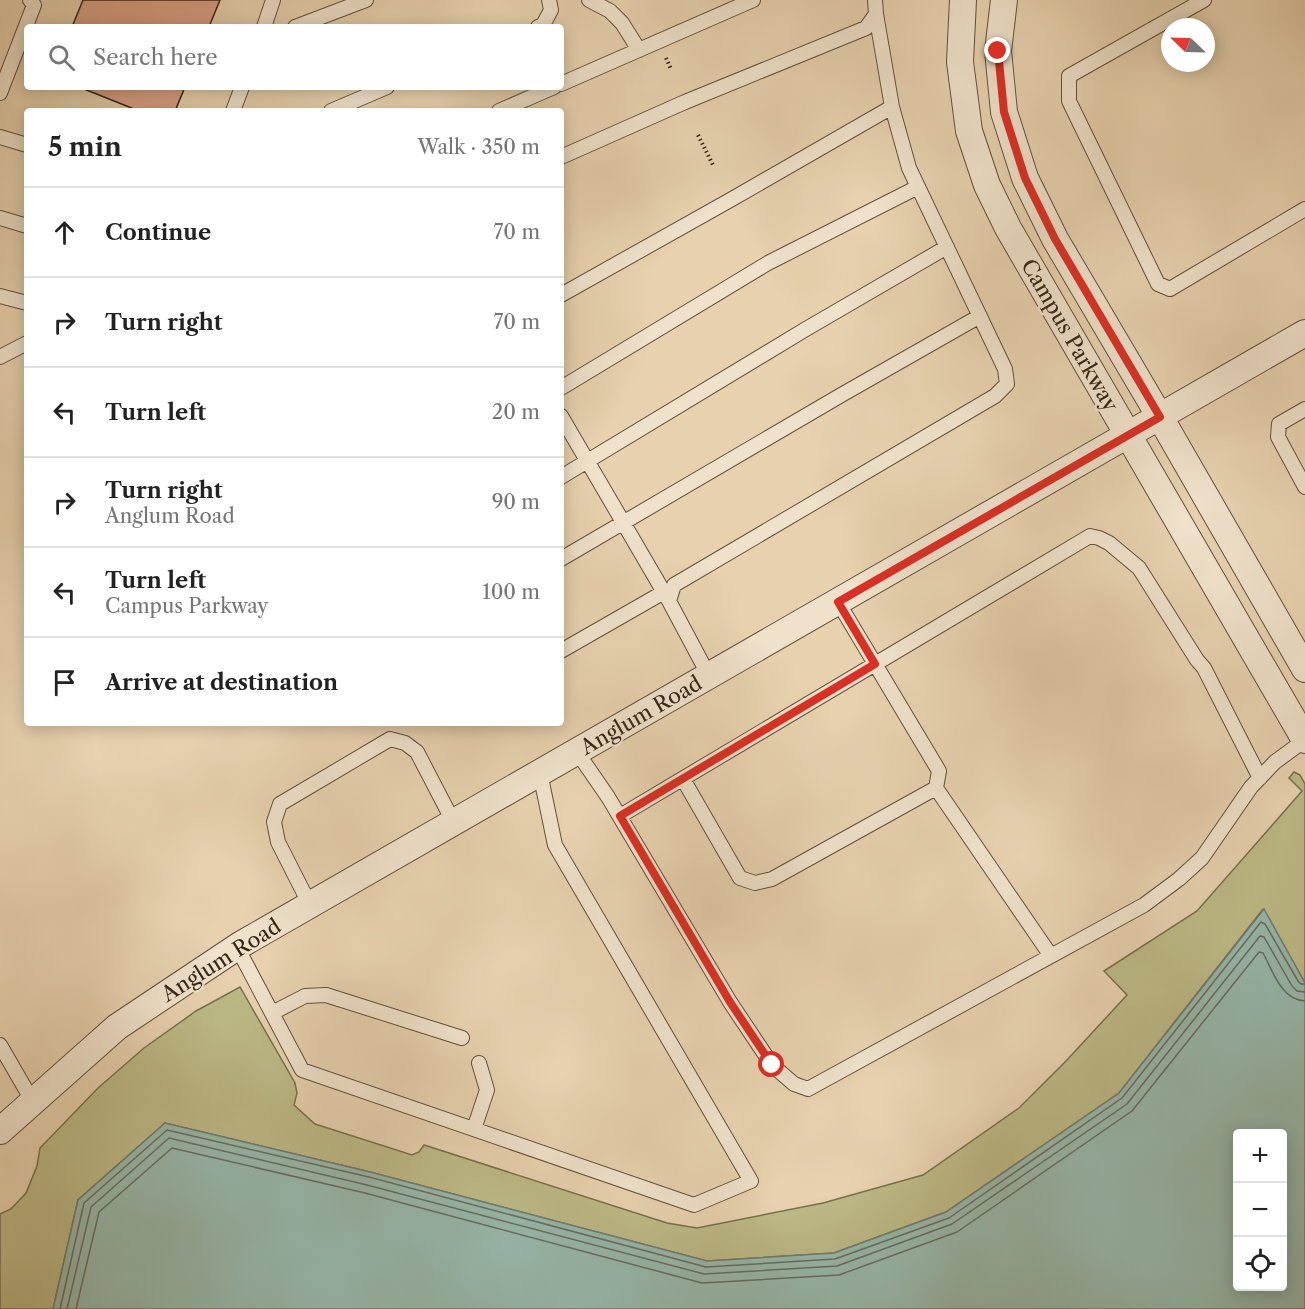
<!DOCTYPE html>
<html lang="en">
<head>
<meta charset="utf-8">
<style>
  body { margin:0; font-family:"Libre Caslon Text",serif; background:#f2f2f2; color:#222 }
  .controls { position:absolute; right:18px; bottom:18px; display:grid; overflow:hidden; border-radius:6px; box-shadow:0 3px 15px #0003 }
  .controls button { width:54px; height:54px; display:grid; place-items:center; padding:0; border:0; border-bottom:2px solid #e0e0e0; background:#fff; color:#222; font:30px sans-serif }
  .compass { position:absolute; left:1161px; top:18px; width:54px; height:54px; border-radius:50%; background:#fff; box-shadow:0 3px 15px #0003; rotate:293deg }
  .stop { position:absolute; width:18px; height:18px; margin:-14px; border:4px solid #d93025; border-radius:50%; background:#fff }
  .stop.end { background:#d93025; border-color:#fff; box-shadow:0 2px 6px #0008 }
  .list { margin:0; padding:0; list-style:none }
  h2 { display:flex; justify-content:space-between; align-items:center; height:78px; margin:0; padding:0 24px; font-size:26px }
  h2 small { font-size:20px; font-weight:400; color:#767676 }
  .list li { display:grid; grid-template-columns:39px 1fr auto; gap:18px; align-items:center; box-sizing:border-box; height:90px; padding:0 24px; border-top:2px solid #e0e0e0 }
  .list b { display:block; font-size:22px; white-space:nowrap }
  .list p { margin:0; font-size:20px; white-space:nowrap; color:#767676 }
  .list em { font-size:20px; font-style:normal; color:#767676 }
  .icon { flex:none; width:33px; height:33px; fill:none; stroke:currentColor; stroke-width:2; stroke-linecap:round; stroke-linejoin:round }
  .map { position:relative; flex:none; width:1305px; height:1309px; overflow:hidden }
  .search { position:absolute; background:#fff; box-shadow:0 3px 15px #0003; left:24px; top:24px; width:540px; height:66px; display:flex; align-items:center; gap:15px; box-sizing:border-box; padding:0 21px; border-radius:6px; color:#767676; font-size:22px }
  .panel { position:absolute; background:#fff; box-shadow:0 3px 15px #0003; left:24px; top:108px; width:540px; height:618px; border-radius:6px }
  .map>svg:first-child { display:block }
</style>
</head>
<body>
<div class="map">
<svg width="1305" height="1309" viewBox="0 0 1305 1309">
  <rect width="100%" height="100%" fill="#e7d1ae"/>
  <filter id="stains"><feTurbulence type="fractalNoise" baseFrequency=".00333" numOctaves="4"/><feColorMatrix values="0 0 0 0 .2 0 0 0 0 .09 0 0 0 0 .02 0 0 0 .5 -.17"/></filter>
  <radialGradient id="worn" r=".72"><stop offset=".6" stop-color="#630" stop-opacity="0"/><stop offset="1" stop-color="#630" stop-opacity=".3"/></radialGradient>
  <path fill="#bcb986" stroke="#78704e" stroke-width="1.5" d="M1294,772L1300,775L1305,784V983L1263,909L1119,1093L946,1212L834,1253L707,1261L370,1172L165,1123L78,1200L53,1309H0V1214L11,1209L26,1193L37,1166L40,1148L98,1088L144,1048L196,1011L240,987L295,1083L297,1093L294,1105L315,1124L412,1155L419,1152L424,1145L667,1223L697,1228L823,1203L923,1175L1019,1108L1066,1061L1127,995L1104,971L1197,911L1302,791L1289,778Z"/>
  <path fill="#97b7aa" stroke="#707d6f" stroke-width="1.5" fill-rule="evenodd" d="M1264,909L1305,983V1309H53L78,1200L165,1123L370,1172L707,1261L834,1253L946,1212L1119,1093ZM1238,1134H1282V1286H1238Z"/>
  <g fill="none" stroke-linecap="round" stroke-linejoin="round">
    <path stroke="#666e60" stroke-width="1.5" d="M60,1309L84,1203L167,1130L369,1177L706,1267L835,1259L949,1218L1122,1098L1261,922L1265,924L1298,981L1301,984H1305
      M67,1309L91,1207L169,1138L367,1185L704,1274L837,1266L952,1224L1127,1104L1260,936L1264,937L1292,986L1297,991L1305,992
      M76,1309L99,1212L172,1148L365,1193L702,1283L839,1275L957,1232L1132,1111L1259,952L1263,953C1273,971 1281,1000 1305,1001"/>
  </g>
  <path fill="#d9a186" stroke="#352617" stroke-width="1.5" d="M83,0H220L209,27H72Z
    M79,87H185L175,111H139Z"/>
  <g fill="none" stroke-linecap="round" stroke-linejoin="round">
    <defs>
      <path id="lane" d="M589,0L610,11L622,23L639,50
        M1204,0L1069,76V101L1158,284L1170,289L1305,209
        M264,27L273,0
        M295,27L366,0
        M538,27L543,25L551,10L549,0
        M561,84L753,0
        M0,93L34,5L30,0
        M233,111L242,87
        M331,111L387,87
        M499,111L554,87
        M0,137L27,145
        M561,157L685,102L866,28L876,14L875,0
        M0,218L27,226
        M561,295L732,199L892,107
        M0,296L27,303
        M0,357L27,343
        M561,388L768,263L918,187
        M1305,409L1279,424L1278,437L1305,487
        M561,416L669,601
        M561,477L806,329L947,247
        M561,559L843,394L980,316
        M561,651L664,592
        M709,676L669,601L674,585L995,396L1007,384L1005,369L909,168L892,107L876,14
        M577,752L608,797L730,1002L772,1065L794,1084L808,1089L1144,905L1179,879L1202,858L1251,787L1275,762L1305,740
        M683,779L740,878L755,883L772,879L936,788L939,771L838,602
        M936,788L1051,956
        M620,816L1090,536L1099,538L1109,543L1139,568L1197,660L1204,668L1260,778
        M310,905L278,842L274,822L280,804L390,739L405,743L417,752L454,823
        M237,947L302,1070L694,1205L751,1181L555,845L540,773
        M272,1013L305,996L326,995L462,1038
        M0,1045L33,1102
        M474,1129L487,1090L479,1063"/>
      <path id="street" d="M963,0L960,62L969,131L987,185L1008,228L1305,740
        M1004,0L998,51L1004,112L1025,178L1055,239L1160,417L1305,669
        M0,1131L117,1027L240,945L1305,333"/>
    </defs>
    <use href="#lane" stroke="#62513d" stroke-width="16"/>
    <use href="#street" stroke="#62513d" stroke-width="28"/>
    <path stroke="#352617" stroke-width="4" stroke-dasharray="1.5 3" stroke-linecap="butt" d="M666,58L671,69
      M698,135L714,167"/>
    <use href="#lane" stroke="#efe1ca" stroke-width="14"/>
    <use href="#street" stroke="#efe1ca" stroke-width="26"/>
  </g>
  <g fill="none" stroke-linecap="round" stroke-linejoin="round">
    <path stroke="#d93025" stroke-width="8" d="M772,1065L730,1002L620,816L875,664L838,602L1160,417L1055,239L1025,178L1004,112L998,51"/>
  </g>
  <g text-anchor="middle" dominant-baseline="central" stroke-width="4.5" stroke-linejoin="round" paint-order="stroke">
    <g font-size="21" fill="#352617" stroke="#efe1ca">
      <text transform="translate(1070 335) rotate(60)">Campus Parkway</text>
      <text transform="translate(641 715) rotate(-30)">Anglum Road</text>
      <text transform="translate(221 960) rotate(-32)">Anglum Road</text>
    </g>
  </g>
  <rect width="100%" height="100%" filter="url(#stains)"/>
  <rect width="100%" height="100%" fill="url(#worn)"/>
</svg>
<div class="controls">
<button>+</button>
<button>−</button>
<button><svg class="icon" aria-label="locate" viewBox="0 0 24 24"><circle cx="12" cy="12" r="6"/><path d="M12 2v4M12 18v4M2 12h4M18 12h4"/></svg></button>
</div>
<svg class="compass" viewBox="-18 -18 36 36"><path d="M0-13l5 13h-10z" fill="#e53935"/><path d="M0 13l5-13h-10z" fill="#767676"/></svg>
<div class="stop" style="left:772px;top:1065px"></div>
<div class="stop end" style="left:998px;top:51px"></div>
<div class="search"><svg class="icon" aria-label="search" viewBox="0 0 24 24"><circle cx="10" cy="10" r="6"/><path d="M15 15l6 6"/></svg>Search here</div>
<section class="panel">
<h2>5 min<small>Walk · 350 m</small></h2>
<ul class="list">
<li><svg class="icon" aria-label="ahead" viewBox="0 0 24 24"><path d="M12 20V5M6 11l6-6 6 6"/></svg><div><b>Continue</b></div><em>70 m</em></li>
<li><svg class="icon" aria-label="right" viewBox="0 0 24 24"><path d="M7 20v-9h11M14 6l5 5-5 5"/></svg><div><b>Turn right</b></div><em>70 m</em></li>
<li><svg class="icon" aria-label="left" viewBox="0 0 24 24"><path d="M17 20v-9H6M10 6l-5 5 5 5"/></svg><div><b>Turn left</b></div><em>20 m</em></li>
<li><svg class="icon" aria-label="right" viewBox="0 0 24 24"><path d="M7 20v-9h11M14 6l5 5-5 5"/></svg><div><b>Turn right</b><p>Anglum Road</p></div><em>90 m</em></li>
<li><svg class="icon" aria-label="left" viewBox="0 0 24 24"><path d="M17 20v-9H6M10 6l-5 5 5 5"/></svg><div><b>Turn left</b><p>Campus Parkway</p></div><em>100 m</em></li>
<li><svg class="icon" aria-label="arrive" viewBox="0 0 24 24"><path d="M6 21V4h12l-3 4 3 4H6"/></svg><div><b>Arrive at destination</b></div></li>
</ul>
</section>
</div>
</body>
</html>
